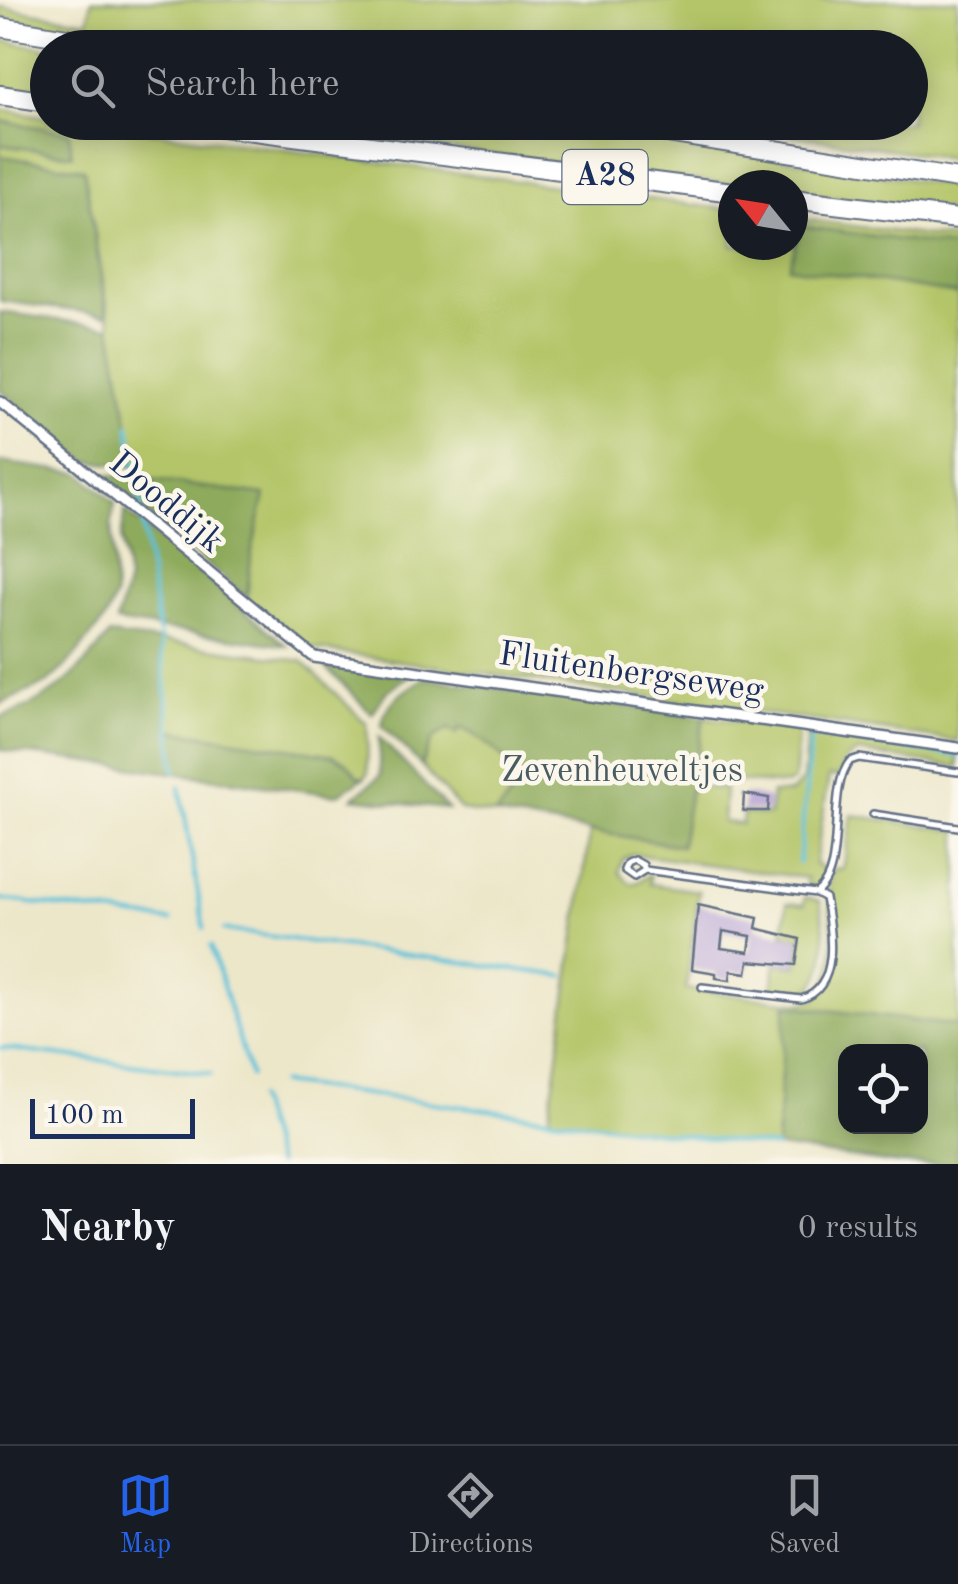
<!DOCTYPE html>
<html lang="en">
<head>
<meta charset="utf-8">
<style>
  body { margin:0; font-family:"Old Standard TT",serif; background:#242831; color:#f1f3f6 }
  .controls { position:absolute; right:30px; bottom:30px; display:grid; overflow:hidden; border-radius:20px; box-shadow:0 5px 25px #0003 }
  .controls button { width:90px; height:90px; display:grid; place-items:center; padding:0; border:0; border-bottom:2px solid #363941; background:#171b24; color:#f1f3f6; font:50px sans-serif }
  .compass { position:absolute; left:718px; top:170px; width:90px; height:90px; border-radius:50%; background:#171b24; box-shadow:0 5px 25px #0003; rotate:300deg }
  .scale { position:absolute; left:30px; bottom:25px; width:165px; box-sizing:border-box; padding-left:10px; border:5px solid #1b2f5e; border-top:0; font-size:28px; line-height:35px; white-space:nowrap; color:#1b2f5e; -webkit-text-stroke:8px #fbf7ec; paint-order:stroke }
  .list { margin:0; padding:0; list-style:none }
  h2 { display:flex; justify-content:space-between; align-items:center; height:130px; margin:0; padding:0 40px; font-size:42px }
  h2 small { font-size:32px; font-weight:400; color:#9ea1a6 }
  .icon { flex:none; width:55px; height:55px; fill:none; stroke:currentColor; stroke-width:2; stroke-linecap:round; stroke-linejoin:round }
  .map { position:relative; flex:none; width:958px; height:1164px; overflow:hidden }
  .search { position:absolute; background:#171b24; box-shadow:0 5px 25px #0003; left:30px; right:30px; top:30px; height:110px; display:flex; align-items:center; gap:25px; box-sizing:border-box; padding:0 35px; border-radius:55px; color:#9ea1a6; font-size:38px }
  .sheet { height:280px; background:#171b24 }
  nav { display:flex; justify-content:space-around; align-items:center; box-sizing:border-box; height:140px; border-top:2px solid #363941; background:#171b24; font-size:28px; color:#9ea1a6 }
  nav a { display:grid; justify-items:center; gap:5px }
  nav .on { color:#2563eb }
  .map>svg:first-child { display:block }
</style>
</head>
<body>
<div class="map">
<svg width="958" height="1164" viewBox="0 0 958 1164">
  <rect width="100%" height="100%" fill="#fbf7ec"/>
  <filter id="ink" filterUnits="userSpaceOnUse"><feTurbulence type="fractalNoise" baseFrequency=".01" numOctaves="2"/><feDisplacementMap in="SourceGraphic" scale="20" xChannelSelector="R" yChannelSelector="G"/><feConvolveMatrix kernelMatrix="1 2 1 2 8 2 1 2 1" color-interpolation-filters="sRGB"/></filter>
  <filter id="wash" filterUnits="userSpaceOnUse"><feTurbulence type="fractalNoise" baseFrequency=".0048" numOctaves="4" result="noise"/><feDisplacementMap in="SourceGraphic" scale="40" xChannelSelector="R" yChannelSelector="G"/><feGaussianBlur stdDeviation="2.25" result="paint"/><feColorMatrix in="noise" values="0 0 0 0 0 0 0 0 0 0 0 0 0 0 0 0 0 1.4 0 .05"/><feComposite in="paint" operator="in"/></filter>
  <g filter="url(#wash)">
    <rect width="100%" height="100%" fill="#ede7ca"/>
    <path fill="#b3c568" stroke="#677a63" stroke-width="2.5" d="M92,0H958V159L708,123L910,122V48H190L0,17V7L88,21Z
      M0,40L47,48V95L0,88Z
      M0,109L47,117L48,122L88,123L733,210V245H793V218L958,240V248L801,226L790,267L958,294V741L308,648L247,598L251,555L264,496L137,478L84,169L0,156V145L71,154L69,132L0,121Z
      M241,123H528L735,151L958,187V212L793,193V185H733Z
      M160,641L302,661L367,724L368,773L364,778L358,777L347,763L333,755L170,730Z
      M704,717L794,729L798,734L794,780L787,785L738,781L731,780V769L699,766L696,761Z
      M460,728C471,731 478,738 487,744C517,766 524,787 495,815L461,810L421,765L433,738L448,729L456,733Z
      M807,731L958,751V767L857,752L846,759L838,777L829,776L815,865L825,868L823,879L816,887H807V878L632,854L623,859L619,872L629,883H636L650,874V884L699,891L686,989L802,1003L817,998C842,964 830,931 829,893C829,885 832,877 834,869L843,870L852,815L958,831V1026L786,1005L776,1147L549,1118L590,831L681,846L690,789L697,786L725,789L723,822L742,824L743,813L770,815L772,793H791L803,780Z
      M805,897L820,901C825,929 833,973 806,992L772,990L775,964L797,966L802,937L783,934L787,903L804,905Z"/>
    <path fill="#8eaa5c" stroke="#546c5d" stroke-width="2.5" fill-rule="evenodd" d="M0,121L69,132L72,155L0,145Z
      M0,156L84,169L107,315L0,301Z
      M801,226L958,248V294L789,267Z
      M0,312L111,327L136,467L86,461L0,390Z
      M0,462L80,473L115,503L111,523L115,597L105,619L69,663L47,683L0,704Z
      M98,473L265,495L251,555L247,598Z
      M125,511L287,646L116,622L128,581L121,539Z
      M109,635L160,641L170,730L333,755L347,763L358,777L364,778L337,795L0,750V717C47,704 80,673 109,635Z
      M322,663L409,676L386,692L372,714Z
      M424,678L704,717L696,761L699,766L697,786L690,789L681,846L495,815C524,787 517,766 487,744C478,738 471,731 460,728L456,734L448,729L433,738L421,765L382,726C384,702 406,690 424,678Z
      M379,737L448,809L353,798L380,776Z
      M786,1005L958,1026V1164H902L776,1147ZM846,1052H920V1126H846Z"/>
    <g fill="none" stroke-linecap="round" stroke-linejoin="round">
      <path stroke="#5bc1d9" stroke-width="4" d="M129,425L142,515
        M142,521L159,633
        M160,637L175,773
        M180,787L204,928
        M799,863L811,735L958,756
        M0,899L171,921
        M224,930L564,976
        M211,946L250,1076
        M0,1048L211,1074
        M280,1083L776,1147
        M257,1098L277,1164
        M0,1161L25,1164"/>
    </g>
    <g id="blocks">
      <path fill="#b29ed4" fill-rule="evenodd" d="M744,794L769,798L768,811H743Z
        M698,905L758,918L756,928L800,939L796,965L749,961L747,973L731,971L730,980L716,978V973L692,969ZM723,931L751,936L749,952L721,948Z"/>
    </g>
  </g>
  <g filter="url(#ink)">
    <use href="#blocks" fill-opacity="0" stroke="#646f84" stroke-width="2.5"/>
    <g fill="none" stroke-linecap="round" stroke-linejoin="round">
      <defs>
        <path id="lane" d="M873,814L958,827
          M645,870L634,877L624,870L627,863L634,860L643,865L645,870L816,893C848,869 825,791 850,761L859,758L958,772
          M702,987L801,999C841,988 831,929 825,898L816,893"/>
        <path id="street" d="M0,402L314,657L958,748"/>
        <path id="highway" d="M0,27L127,48
          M0,95L48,102
          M183,122L733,192
          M598,122L958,179
          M793,199L958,219"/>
      </defs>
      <use href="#lane" stroke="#646f84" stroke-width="10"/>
      <use href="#street" stroke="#646f84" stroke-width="14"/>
      <use href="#highway" stroke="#646f84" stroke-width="22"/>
      <use href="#lane" stroke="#fff" stroke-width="5"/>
      <use href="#street" stroke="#fff" stroke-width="9"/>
      <use href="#highway" stroke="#fff" stroke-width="18"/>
    </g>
  </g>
  <g text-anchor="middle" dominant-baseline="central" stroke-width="9" stroke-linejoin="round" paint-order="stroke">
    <rect fill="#fbf7ec" stroke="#5e6b89" stroke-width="2.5" x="562.5" y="150" width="85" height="54" rx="8"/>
    <g font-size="32" font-weight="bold" fill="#1b2f5e">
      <text x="605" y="177">A28</text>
    </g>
    <g font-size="35" fill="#1b2f5e" stroke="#fbf7ec">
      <text transform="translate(166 503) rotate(40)">Dooddijk</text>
      <text transform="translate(631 673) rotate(8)">Fluitenbergseweg</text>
    </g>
    <g font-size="35" fill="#495c61" stroke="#fbf7ec">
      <text x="622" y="771">Zevenheuveltjes</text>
    </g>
  </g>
</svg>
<div class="controls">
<button><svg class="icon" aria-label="locate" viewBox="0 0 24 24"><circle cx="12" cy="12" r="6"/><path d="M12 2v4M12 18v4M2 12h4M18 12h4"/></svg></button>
</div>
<svg class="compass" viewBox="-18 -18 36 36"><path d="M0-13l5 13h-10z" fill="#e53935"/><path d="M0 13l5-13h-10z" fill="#9ea1a6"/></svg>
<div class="scale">100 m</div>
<div class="search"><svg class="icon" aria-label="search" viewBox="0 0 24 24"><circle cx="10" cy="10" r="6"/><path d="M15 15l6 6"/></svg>Search here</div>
</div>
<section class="sheet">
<h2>Nearby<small>0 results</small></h2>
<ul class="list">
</ul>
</section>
<nav>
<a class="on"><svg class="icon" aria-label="map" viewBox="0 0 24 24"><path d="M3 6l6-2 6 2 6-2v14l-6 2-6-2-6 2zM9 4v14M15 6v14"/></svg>Map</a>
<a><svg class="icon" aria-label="directions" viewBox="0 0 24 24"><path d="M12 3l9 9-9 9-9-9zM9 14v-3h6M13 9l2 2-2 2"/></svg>Directions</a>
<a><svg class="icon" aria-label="saved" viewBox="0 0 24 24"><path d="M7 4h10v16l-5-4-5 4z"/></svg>Saved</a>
</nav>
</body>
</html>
